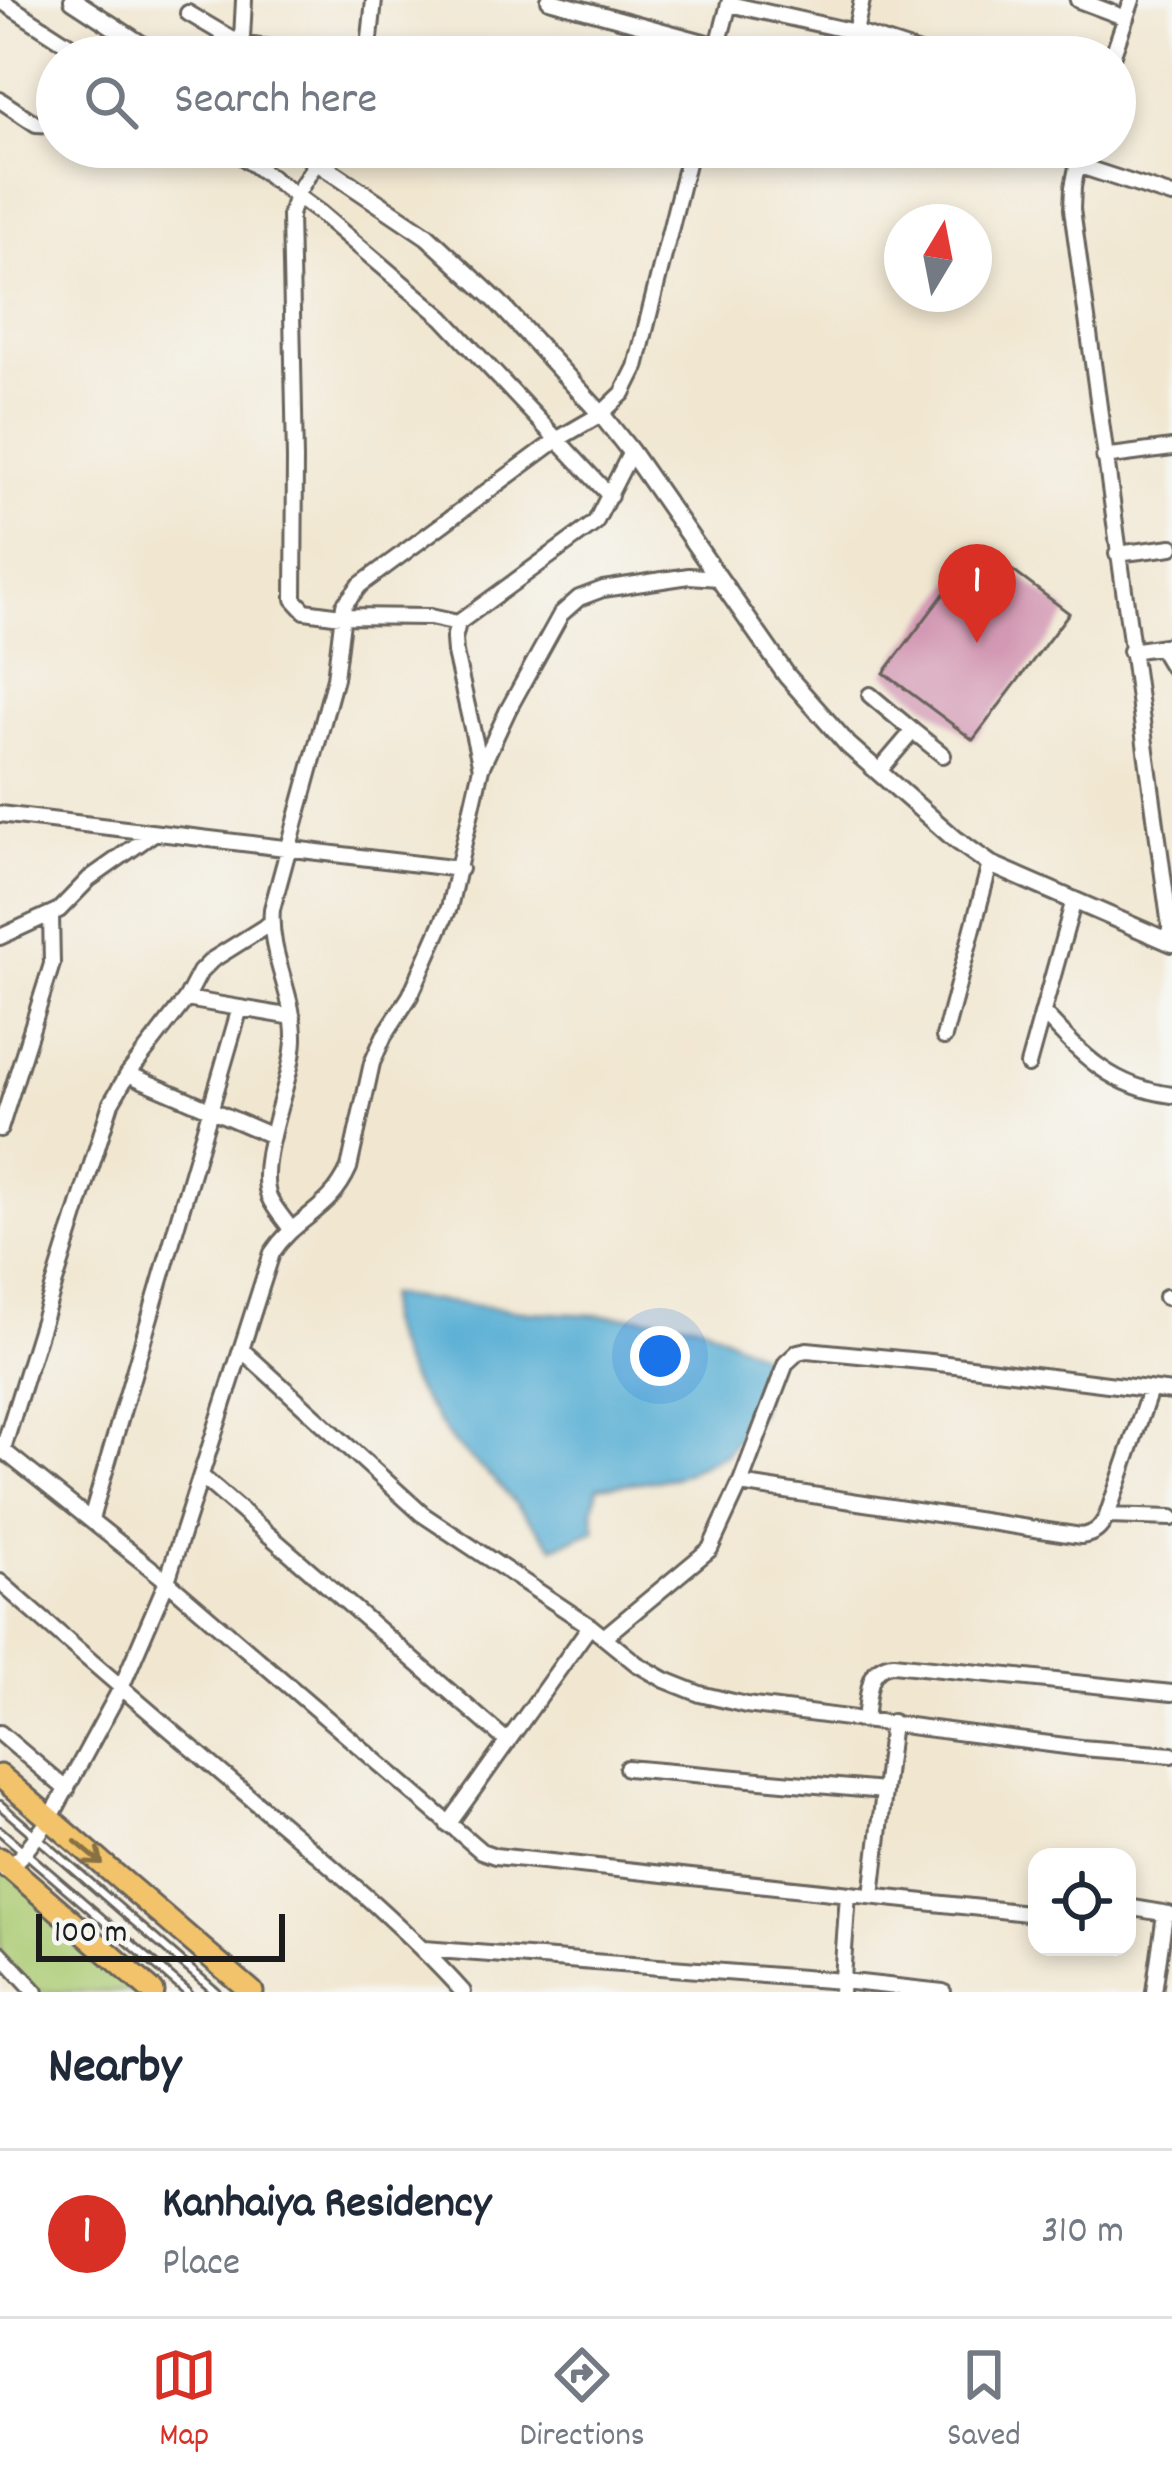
<!DOCTYPE html>
<html lang="en">
<head>
<meta charset="utf-8">
<style>
  body { margin:0; font-family:Dekko,sans-serif; background:#f2f2f3; color:#1f2937 }
  .controls { position:absolute; right:36px; bottom:36px; display:grid; overflow:hidden; border-radius:24px; box-shadow:0 6px 18px #0003 }
  .controls button { width:108px; height:108px; display:grid; place-items:center; padding:0; border:0; border-bottom:3px solid #e0e1e3; background:#fff; color:#1f2937; font:60px sans-serif }
  .compass { position:absolute; left:884px; top:204px; width:108px; height:108px; border-radius:50%; background:#fff; box-shadow:0 6px 18px #0003; rotate:10deg }
  .scale { position:absolute; left:36px; bottom:30px; width:249px; box-sizing:border-box; padding-left:12px; border:6px solid #1c1c1c; border-top:0; font-size:33px; line-height:42px; white-space:nowrap; color:#1c1c1c; -webkit-text-stroke:9px #f6f6f2; paint-order:stroke }
  .you { position:absolute; left:660px; top:1356px; width:42px; height:42px; margin:-30px; border:9px solid #fff; border-radius:50%; background:#1a73e8; box-shadow:0 0 0 18px #1a73e833 }
  .badge { display:grid; place-items:center; width:78px; height:78px; border-radius:50%; background:#d93025; color:#fff; font-size:39px; font-weight:700 }
  .pin { position:absolute; translate:-50% -99px; filter:drop-shadow(0 3px 6px #0008) }
  .pin::after { content:''; position:absolute; top:63px; width:42px; height:36px; background:inherit; clip-path:polygon(0 0,100% 0,50% 100%) }
  .list { margin:0; padding:0; list-style:none }
  h2 { display:flex; justify-content:space-between; align-items:center; height:156px; margin:0; padding:0 48px; font-size:51px }
  h2 small { font-size:39px; font-weight:400; color:#747a83 }
  .list li { display:grid; grid-template-columns:78px 1fr auto; gap:36px; align-items:center; box-sizing:border-box; height:168px; padding:0 48px; border-top:3px solid #e0e1e3 }
  .list b { display:block; font-size:45px; white-space:nowrap }
  .list p { margin:0; font-size:39px; white-space:nowrap; color:#747a83 }
  .list em { font-size:39px; font-style:normal; color:#747a83 }
  .icon { flex:none; width:66px; height:66px; fill:none; stroke:currentColor; stroke-width:2; stroke-linecap:round; stroke-linejoin:round }
  .map { position:relative; flex:none; width:1172px; height:1992px; overflow:hidden }
  .search { position:absolute; background:#fff; box-shadow:0 6px 18px #0003; left:36px; right:36px; top:36px; height:132px; display:flex; align-items:center; gap:30px; box-sizing:border-box; padding:0 42px; border-radius:66px; color:#747a83; font-size:45px }
  .sheet { height:324px; background:#fff }
  nav { display:flex; justify-content:space-around; align-items:center; box-sizing:border-box; height:168px; border-top:3px solid #e0e1e3; background:#fff; font-size:33px; color:#747a83 }
  nav a { display:grid; justify-items:center; gap:6px }
  nav .on { color:#d93025 }
  .map>svg:first-child { display:block }
</style>
</head>
<body>
<div class="map">
<svg width="1172" height="1992" viewBox="0 0 1172 1992">
  <rect width="100%" height="100%" fill="#f6f6f2"/>
  <filter id="ink" filterUnits="userSpaceOnUse"><feTurbulence type="fractalNoise" baseFrequency=".00833" numOctaves="2"/><feDisplacementMap in="SourceGraphic" scale="24" xChannelSelector="R" yChannelSelector="G"/><feConvolveMatrix kernelMatrix="1 2 1 2 8 2 1 2 1" color-interpolation-filters="sRGB"/></filter>
  <filter id="wash" filterUnits="userSpaceOnUse"><feTurbulence type="fractalNoise" baseFrequency=".004" numOctaves="4" result="noise"/><feDisplacementMap in="SourceGraphic" scale="48" xChannelSelector="R" yChannelSelector="G"/><feGaussianBlur stdDeviation="2.7" result="paint"/><feColorMatrix in="noise" values="0 0 0 0 0 0 0 0 0 0 0 0 0 0 0 0 0 1.4 0 .05"/><feComposite in="paint" operator="in"/></filter>
  <g filter="url(#wash)">
    <rect width="100%" height="100%" fill="#f1e7d1"/>
    <path fill="#accb73" stroke="#647448" stroke-width="3" d="M0,1861L136,1992H34L0,1955Z"/>
    <path fill="#57aed4" stroke="#3a6578" stroke-width="3" d="M387,1295L530,1312L657,1318L699,1323L766,1357L759,1411L725,1454L674,1478L598,1487L593,1510L595,1530L554,1547L495,1481L453,1443L414,1387L399,1358L386,1322Z"/>
    <g id="blocks">
      <path fill="#d399b4" d="M980,546L1069,613L973,740L884,673Z"/>
    </g>
  </g>
  <g filter="url(#ink)">
    <use href="#blocks" fill-opacity="0" stroke="#67635b" stroke-width="3"/>
    <g fill="none" stroke-linecap="round" stroke-linejoin="round">
      <defs>
        <path id="service" d="M0,1805L216,1992
          M0,1831L187,1992"/>
        <path id="minor" d="M0,0L88,57
          M549,0L718,46
          M1078,0L1126,18
          M729,4L855,32L932,57
          M188,13L242,45L366,57
          M855,32L862,0
          M241,57L244,0
          M368,57L374,0
          M715,57L730,0
          M1112,57L1132,0
          M0,100L36,124L57,125
          M229,147L320,213L443,318L610,496
          M1081,147L1073,187L1072,209L1172,941
          M317,161L296,195L290,215L295,459L294,599L305,611L341,616L430,617L458,623
          M1077,165L1172,196
          M1104,457L1172,448
          M1117,554L1172,547
          M1160,647L1172,667
          M1130,651L1172,645
          M870,695L913,731L879,771
          M913,731L943,755
          M481,768L455,653L454,639L458,623L595,523L631,452
          M0,814L460,869
          M0,937L59,910L89,879L154,833
          M186,999L293,1017
          M1043,1013C1082,1055 1111,1087 1172,1095
          M944,1037L990,864
          M1028,1065L1074,900
          M128,1074L272,1136
          M0,1129L52,964L51,915
          M290,1228C283,1218 274,1208 269,1197C255,1159 293,1082 294,1039C295,995 268,955 272,909L335,678L344,605L360,585L558,439L601,414L623,393L636,367L691,147
          M1166,1297L1172,1298
          M242,1350L422,1514L590,1626L637,1664L665,1680L700,1694L746,1705L1081,1748L1172,1755
          M0,1448L167,1581L481,1851L495,1856L1037,1914
          M2,1452L111,1103L128,1074L186,999L200,972L212,960L271,923
          M201,1476L508,1742
          M740,1484L1081,1536C1095,1534 1100,1529 1107,1516L1150,1390
          M1107,1516L1172,1518
          M91,1519L240,1008
          M0,1582C83,1655 167,1727 252,1799C325,1861 399,1921 463,1992
          M604,1637L710,1549L740,1484L786,1363L798,1352L807,1350L931,1362L1172,1392
          M865,1718C869,1696 866,1666 893,1664L1172,1693
          M0,1733L67,1790
          M627,1768L884,1791
          M448,1825L590,1626
          M5,1870L24,1853L50,1819L121,1688L167,1581L272,1253C297,1215 329,1213 349,1168L372,1063L384,1036L410,996L449,908L481,768L508,710L561,614L579,598L603,589L689,576L719,578
          M872,1896L892,1722
          M1127,1907L1169,1914
          M424,1949L842,1981L943,1992
          M0,1953L36,1992
          M841,1992L848,1894
          M1154,1992L1165,1914"/>
        <path id="tertiary" d="M73,0L160,57
          M295,147L427,236L498,302L601,414L631,452L787,676L848,745L955,839L990,864L1172,943"/>
        <path id="primary" d="M0,1776L252,1992
          M0,1859L153,1992"/>
      </defs>
      <use href="#service" stroke="#67635b" stroke-width="12"/>
      <use href="#minor" stroke="#67635b" stroke-width="20"/>
      <use href="#tertiary" stroke="#67635b" stroke-width="22"/>
      <use href="#primary" stroke="#67635b" stroke-width="27"/>
      <use href="#service" stroke="#fff" stroke-width="6"/>
      <use href="#minor" stroke="#fff" stroke-width="14"/>
      <use href="#tertiary" stroke="#fff" stroke-width="16"/>
      <use href="#primary" stroke="#f2c36a" stroke-width="21"/>
    </g>
    <defs><path id="oneway-shaft" d="M-6 0H5M1.5-3L5.5 0L1.5 3" fill="none" stroke-width="1.6" stroke-linecap="round" stroke-linejoin="round" transform="scale(3)"/></defs>
    <use stroke="#877043" href="#oneway-shaft" transform="translate(89 1853) rotate(40)"/>
  </g>
</svg>
<div class="controls">
<button><svg class="icon" aria-label="locate" viewBox="0 0 24 24"><circle cx="12" cy="12" r="6"/><path d="M12 2v4M12 18v4M2 12h4M18 12h4"/></svg></button>
</div>
<svg class="compass" viewBox="-18 -18 36 36"><path d="M0-13l5 13h-10z" fill="#e53935"/><path d="M0 13l5-13h-10z" fill="#747a83"/></svg>
<div class="scale">100 m</div>
<div class="you"></div>
<div class="pin badge" style="left:977px;top:643px">1</div>
<div class="search"><svg class="icon" aria-label="search" viewBox="0 0 24 24"><circle cx="10" cy="10" r="6"/><path d="M15 15l6 6"/></svg>Search here</div>
</div>
<section class="sheet">
<h2>Nearby<small></small></h2>
<ul class="list">
<li><span class="badge">1</span><div><b>Kanhaiya Residency</b><p>Place</p></div><em>310 m</em></li>
</ul>
</section>
<nav>
<a class="on"><svg class="icon" aria-label="map" viewBox="0 0 24 24"><path d="M3 6l6-2 6 2 6-2v14l-6 2-6-2-6 2zM9 4v14M15 6v14"/></svg>Map</a>
<a><svg class="icon" aria-label="directions" viewBox="0 0 24 24"><path d="M12 3l9 9-9 9-9-9zM9 14v-3h6M13 9l2 2-2 2"/></svg>Directions</a>
<a><svg class="icon" aria-label="saved" viewBox="0 0 24 24"><path d="M7 4h10v16l-5-4-5 4z"/></svg>Saved</a>
</nav>
</body>
</html>
